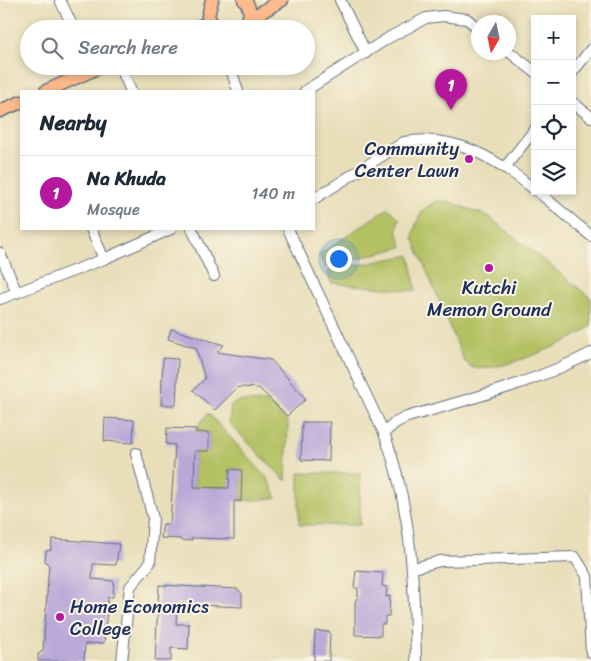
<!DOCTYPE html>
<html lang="en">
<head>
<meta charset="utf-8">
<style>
  body { margin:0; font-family:Sriracha,sans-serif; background:#f6f6f7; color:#1f2937 }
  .controls { position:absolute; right:15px; top:15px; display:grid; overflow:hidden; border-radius:0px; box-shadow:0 2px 8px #0003 }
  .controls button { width:45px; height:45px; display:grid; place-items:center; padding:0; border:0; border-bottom:1px solid #e0e1e3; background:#fff; color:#1f2937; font:25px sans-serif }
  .compass { position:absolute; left:471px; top:15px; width:45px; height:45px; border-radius:50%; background:#fff; box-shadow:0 2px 8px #0003; rotate:189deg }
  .you { position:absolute; left:338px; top:258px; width:18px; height:18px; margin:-12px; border:4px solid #fff; border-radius:50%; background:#1a73e8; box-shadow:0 0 0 8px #1a73e833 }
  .badge { display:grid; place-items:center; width:32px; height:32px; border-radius:50%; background:#b5179e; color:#fff; font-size:16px; font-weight:700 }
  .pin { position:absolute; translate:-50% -41px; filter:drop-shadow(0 1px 2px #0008) }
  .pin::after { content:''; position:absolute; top:26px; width:18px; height:15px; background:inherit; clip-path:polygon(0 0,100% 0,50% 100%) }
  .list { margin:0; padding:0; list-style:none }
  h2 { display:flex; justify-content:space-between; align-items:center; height:65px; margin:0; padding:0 20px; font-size:21px }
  h2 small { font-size:16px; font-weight:400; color:#747a83 }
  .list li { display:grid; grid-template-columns:32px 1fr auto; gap:15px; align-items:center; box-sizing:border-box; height:75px; padding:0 20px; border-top:1px solid #e0e1e3 }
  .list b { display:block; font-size:19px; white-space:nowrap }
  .list p { margin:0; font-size:16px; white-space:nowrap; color:#747a83 }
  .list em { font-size:16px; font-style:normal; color:#747a83 }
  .icon { flex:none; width:28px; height:28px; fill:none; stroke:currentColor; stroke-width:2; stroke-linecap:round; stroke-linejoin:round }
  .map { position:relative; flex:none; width:591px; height:661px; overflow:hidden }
  .search { position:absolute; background:#fff; box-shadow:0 2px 8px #0003; left:20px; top:20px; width:295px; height:55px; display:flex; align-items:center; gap:12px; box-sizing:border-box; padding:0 18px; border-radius:28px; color:#747a83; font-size:19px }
  .panel { position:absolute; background:#fff; box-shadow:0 2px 8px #0003; left:20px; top:90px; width:295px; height:140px; border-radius:0px }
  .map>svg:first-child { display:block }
</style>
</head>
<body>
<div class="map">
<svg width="591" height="661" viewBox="0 0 591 661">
  <rect width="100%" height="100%" fill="#fcf5e5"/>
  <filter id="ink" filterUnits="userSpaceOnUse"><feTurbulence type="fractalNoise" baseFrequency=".02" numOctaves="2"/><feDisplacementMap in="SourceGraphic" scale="10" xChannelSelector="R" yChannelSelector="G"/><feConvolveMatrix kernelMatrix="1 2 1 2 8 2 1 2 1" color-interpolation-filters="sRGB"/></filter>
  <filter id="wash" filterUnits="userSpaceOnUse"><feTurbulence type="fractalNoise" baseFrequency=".0096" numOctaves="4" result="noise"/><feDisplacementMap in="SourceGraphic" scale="20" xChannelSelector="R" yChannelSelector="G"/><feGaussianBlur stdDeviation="1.12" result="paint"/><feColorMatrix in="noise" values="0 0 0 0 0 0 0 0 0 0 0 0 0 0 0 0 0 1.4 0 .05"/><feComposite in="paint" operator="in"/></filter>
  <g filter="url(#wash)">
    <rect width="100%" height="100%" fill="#e8deb9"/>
    <path fill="#b4c164" stroke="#687861" d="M437,201H447L488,216L591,298V326C576,341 493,374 474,368C471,367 467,363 464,361L413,238C416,220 420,209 437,201Z
      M388,208L399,218L397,230L402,247L325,267L319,255Z
      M410,255L416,291L331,283L327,271Z
      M240,401L267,402L288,422L286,481L229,423L231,405Z
      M208,413L268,479L277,498L241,501V470L230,469L229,488L194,487L195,451H209V433L196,432V429Z
      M299,473H360V525H299Z"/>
    <g id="blocks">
      <path fill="#b9a7d8" d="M171,329L224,345L217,352L271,360L306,399L287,416L259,388L238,387L215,410L193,390L205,379L196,348L168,339Z
        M163,358L178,359L176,405H161Z
        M105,418L134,420L133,443L104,441Z
        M302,422H330L329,461L301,460Z
        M167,428L196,429V432L209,433V451H195L194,487L229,488L230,469L242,470L241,501H234V539L192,538V540L181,541V539L161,538L163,524H170L175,445L166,444Z
        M52,539L119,544L116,565L93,564L92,579L114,581L113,597H108L104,643L85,644L84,661H38V654L43,651L49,565L45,561L46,551L51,550Z
        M356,571L383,573L382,586L387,587L386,597L390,596L389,616H385V624H381V636L355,635V602L358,596V589L354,587Z
        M159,585L238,589L242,594V607L177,604L176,624H189L188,649L171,648V661H155Z
        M315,631L330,632L329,661H314Z"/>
    </g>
  </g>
  <g filter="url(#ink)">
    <use href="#blocks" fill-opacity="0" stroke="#636c7e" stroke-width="1"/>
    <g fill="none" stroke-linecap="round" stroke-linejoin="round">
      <defs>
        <path id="minor" d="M60,0L74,29
          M340,0L366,53
          M508,51L535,72
          M120,66L131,91
          M230,66L238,91
          M572,73L591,49
          M305,91L390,37L426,18L443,16L467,19L478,28
          M572,102L591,117
          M506,166L535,129
          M537,191L591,236
          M314,199L404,142C454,133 497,159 535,190
          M91,229L104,259
          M192,229L214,276
          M288,229L384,433C412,508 414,582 416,661
          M0,253L17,293
          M0,299L104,259L171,229
          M384,433L395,423L407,417C470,399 533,383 591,353
          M414,568L440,561L575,557L587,576L591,652
          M122,661L130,587L150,563L153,518L136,453"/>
        <path id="major" d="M212,0L208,16L215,29
          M248,20L282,0
          M193,29L210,22
          M242,29C250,21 253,8 244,0
          M46,91L102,66
          M0,111L21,102"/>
      </defs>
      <use href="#minor" stroke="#636c7e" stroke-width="12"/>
      <use href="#major" stroke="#636c7e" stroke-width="15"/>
      <use href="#minor" stroke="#fff" stroke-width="10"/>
      <use href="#major" stroke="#fbbb8c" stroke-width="12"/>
    </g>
  </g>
  <g fill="#b5179e" stroke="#fcf5e5" stroke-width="2">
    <circle cx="469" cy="159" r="5"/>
    <circle cx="489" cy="268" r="5"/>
    <circle cx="60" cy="617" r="5"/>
  </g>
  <g text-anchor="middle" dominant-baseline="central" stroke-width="4" stroke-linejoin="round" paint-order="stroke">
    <g font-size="19" fill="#1b2f5e" stroke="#fcf5e5" text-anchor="end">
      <text x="459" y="148">Community<tspan x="459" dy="22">Center Lawn</tspan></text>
      <text x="489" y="287" text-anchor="middle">Kutchi<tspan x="489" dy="22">Memon Ground</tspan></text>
      <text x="70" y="606" text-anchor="start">Home Economics<tspan x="70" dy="22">College</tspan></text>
    </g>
  </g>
</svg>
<div class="controls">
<button>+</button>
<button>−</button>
<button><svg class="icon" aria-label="locate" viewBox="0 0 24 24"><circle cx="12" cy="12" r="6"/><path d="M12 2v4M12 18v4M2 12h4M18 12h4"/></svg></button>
<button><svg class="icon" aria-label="layers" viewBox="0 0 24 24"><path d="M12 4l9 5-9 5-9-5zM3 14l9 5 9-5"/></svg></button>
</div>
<svg class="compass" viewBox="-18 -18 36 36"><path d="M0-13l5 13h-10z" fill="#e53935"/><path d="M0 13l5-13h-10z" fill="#747a83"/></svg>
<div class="you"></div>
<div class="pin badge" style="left:451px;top:110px">1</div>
<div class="search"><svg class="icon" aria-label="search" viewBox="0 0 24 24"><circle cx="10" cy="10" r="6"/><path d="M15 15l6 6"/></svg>Search here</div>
<section class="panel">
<h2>Nearby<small></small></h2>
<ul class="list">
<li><span class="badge">1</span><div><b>Na Khuda</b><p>Mosque</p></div><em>140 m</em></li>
</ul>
</section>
</div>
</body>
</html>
